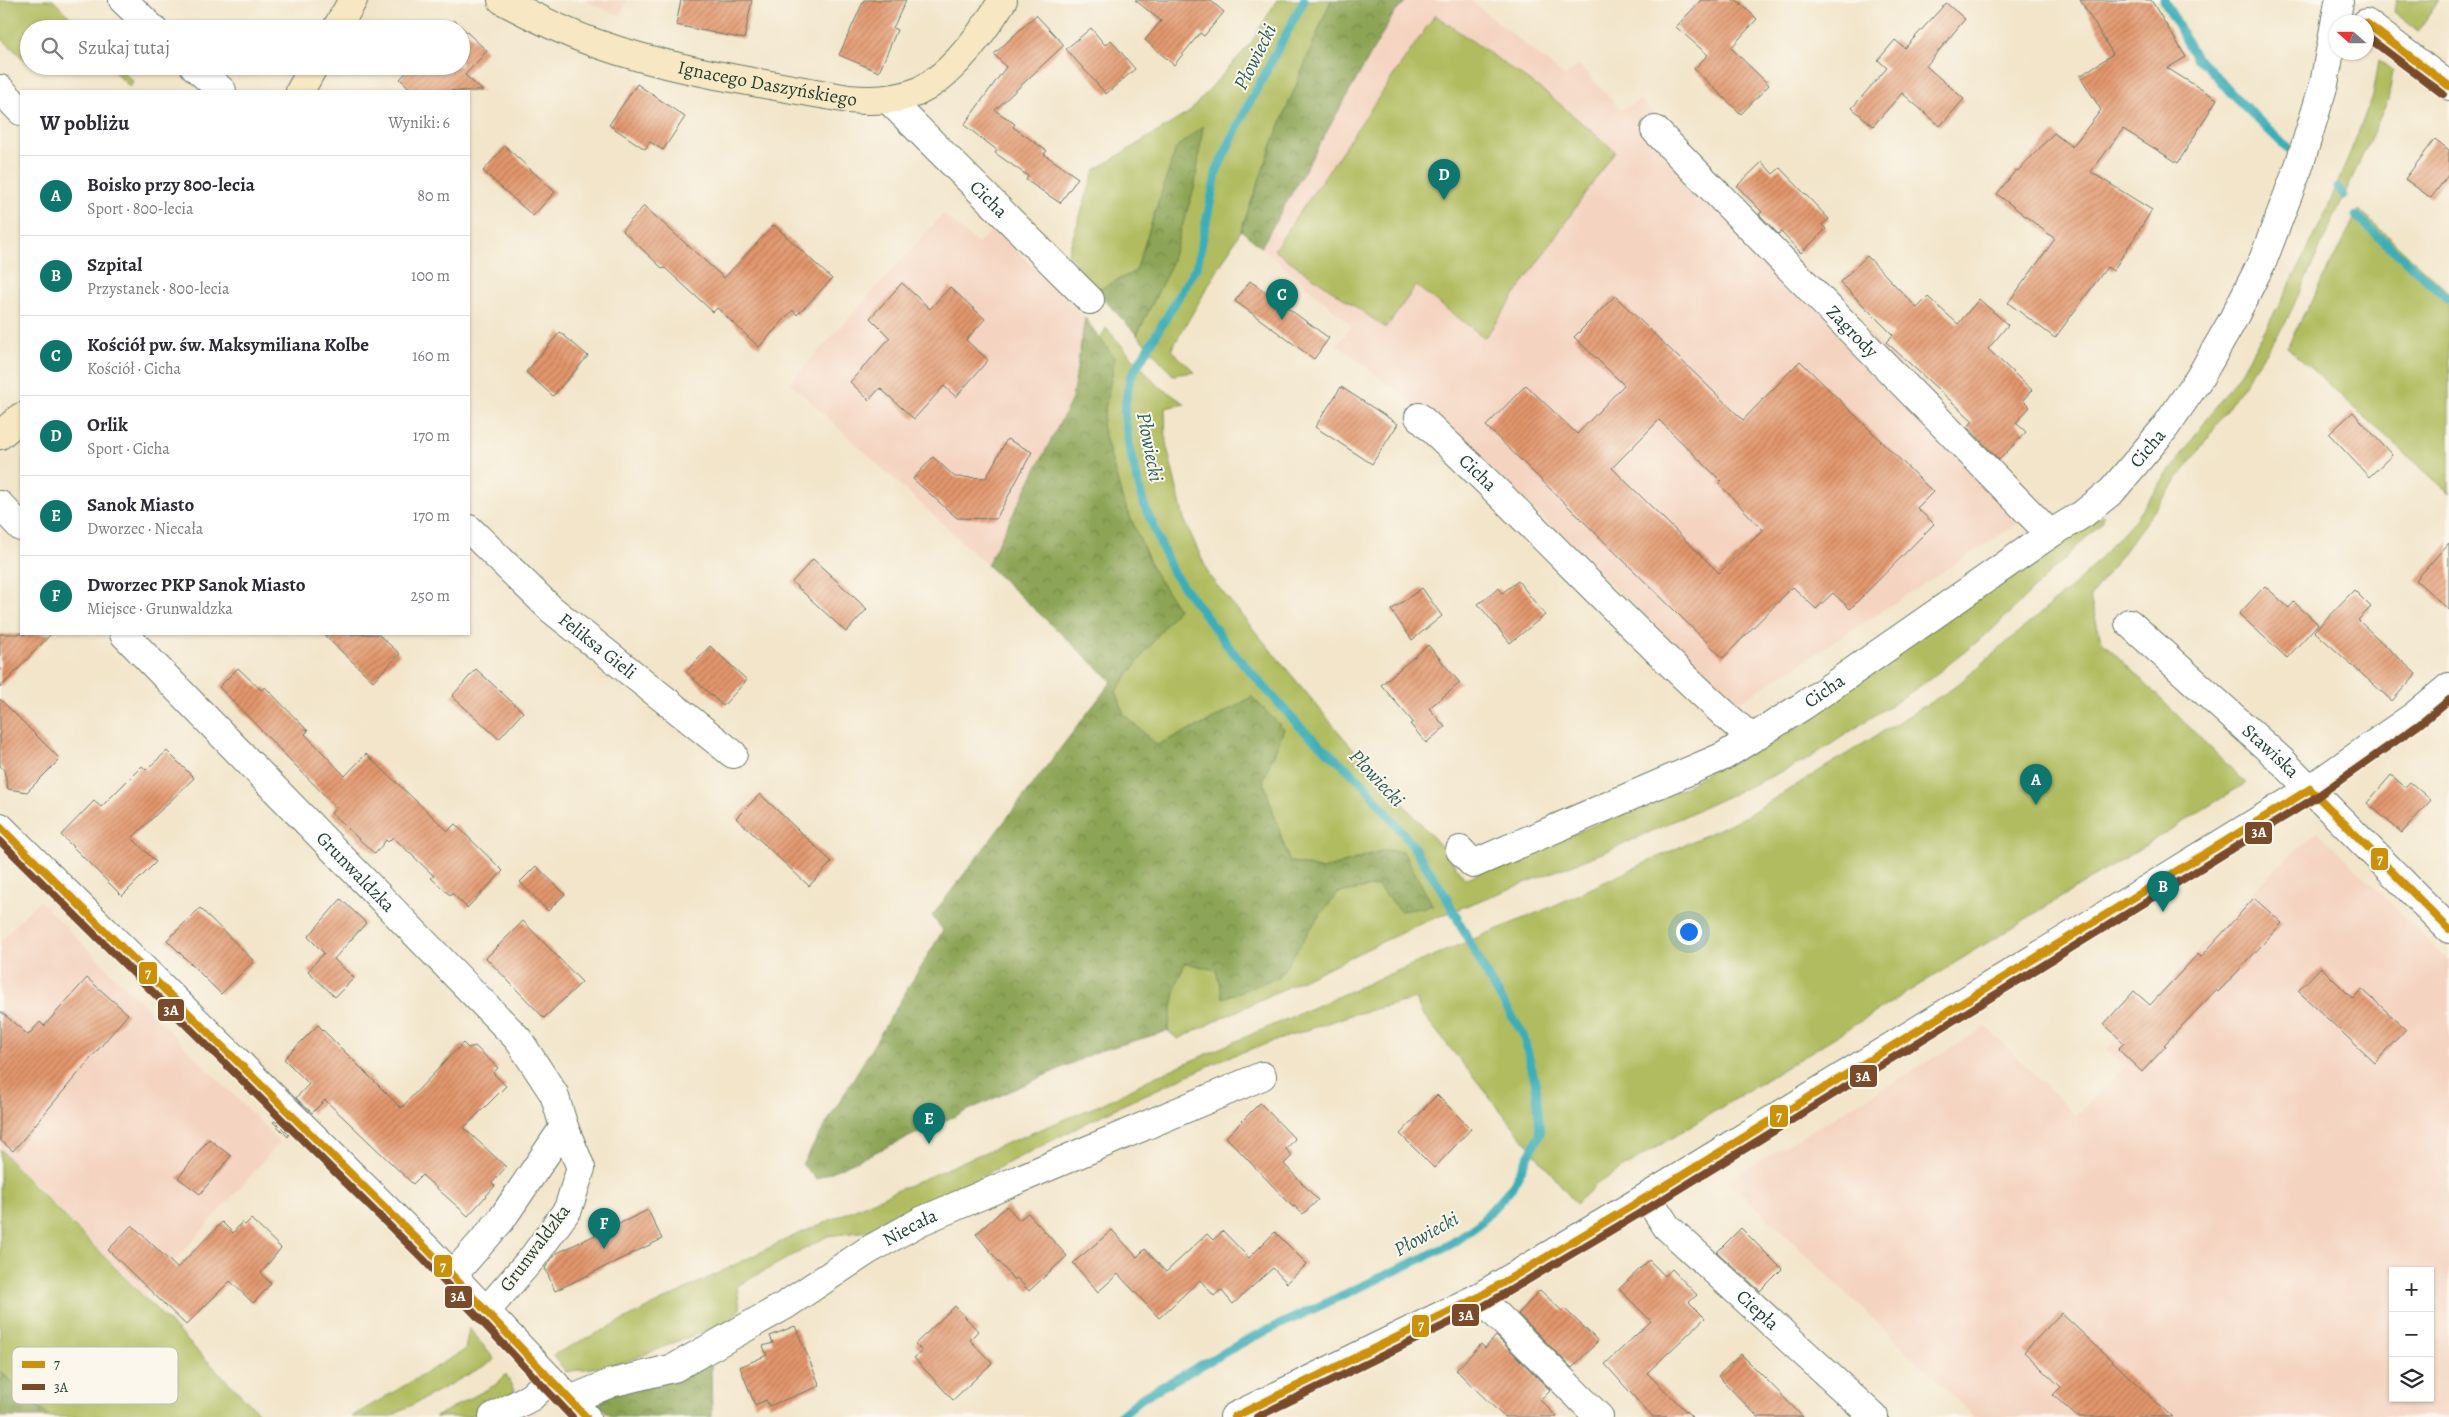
<!DOCTYPE html>
<html lang="pl">
<head>
<meta charset="utf-8">
<style>
  body { margin:0; font-family:Alegreya,serif; background:#f7f7f7; color:#2b2b33 }
  .controls { position:absolute; right:15px; bottom:15px; display:grid; overflow:hidden; border-radius:0px; box-shadow:0 1px 4px #0004 }
  .controls button { width:45px; height:45px; display:grid; place-items:center; padding:0; border:0; border-bottom:1px solid #e1e1e2; background:#fff; color:#2b2b33; font:25px sans-serif }
  .compass { position:absolute; left:2329px; top:15px; width:45px; height:45px; border-radius:50%; background:#fff; box-shadow:0 1px 4px #0004; rotate:291deg }
  .you { position:absolute; left:1688px; top:931px; width:18px; height:18px; margin:-12px; border:4px solid #fff; border-radius:50%; background:#1a73e8; box-shadow:0 0 0 8px #1a73e833 }
  .badge { display:grid; place-items:center; width:32px; height:32px; border-radius:50%; background:#0f766e; color:#fff; font-size:16px; font-weight:700 }
  .pin { position:absolute; translate:-50% -41px; filter:drop-shadow(0 1px 2px #0008) }
  .pin::after { content:''; position:absolute; top:26px; width:18px; height:15px; background:inherit; clip-path:polygon(0 0,100% 0,50% 100%) }
  .list { margin:0; padding:0; list-style:none }
  h2 { display:flex; justify-content:space-between; align-items:center; height:65px; margin:0; padding:0 20px; font-size:21px }
  h2 small { font-size:16px; font-weight:400; color:#7c7c81 }
  .list li { display:grid; grid-template-columns:32px 1fr auto; gap:15px; align-items:center; box-sizing:border-box; height:80px; padding:0 20px; border-top:1px solid #e1e1e2 }
  .list b { display:block; font-size:19px; white-space:nowrap }
  .list p { margin:0; font-size:16px; white-space:nowrap; color:#7c7c81 }
  .list em { font-size:16px; font-style:normal; color:#7c7c81 }
  .icon { flex:none; width:28px; height:28px; fill:none; stroke:currentColor; stroke-width:2; stroke-linecap:round; stroke-linejoin:round }
  .map { position:relative; flex:none; width:2449px; height:1417px; overflow:hidden }
  .search { position:absolute; background:#fff; box-shadow:0 1px 4px #0004; left:20px; top:20px; width:450px; height:55px; display:flex; align-items:center; gap:12px; box-sizing:border-box; padding:0 18px; border-radius:28px; color:#7c7c81; font-size:19px }
  .panel { position:absolute; background:#fff; box-shadow:0 1px 4px #0004; left:20px; top:90px; width:450px; height:545px; border-radius:0px }
  .map>svg:first-child { display:block }
</style>
</head>
<body>
<div class="map">
<svg width="2449" height="1417" viewBox="0 0 2449 1417">
  <defs>
    <pattern id="forest-crowns" width="20" height="18" patternUnits="userSpaceOnUse" patternTransform="scale(1.25)"><rect width="20" height="18" fill="#8ca455"/><path d="M2 6a3 3 0 1 1 6 0M12 15a3 3 0 1 1 6 0" fill="none" stroke="#728747"/></pattern>
    <pattern id="building-hatch" width="6" height="6" patternUnits="userSpaceOnUse" patternTransform="scale(1.25)"><rect width="6" height="6" fill="#e3966c"/><path d="M-1 1l2-2M0 6l6-6M5 7l2-2" fill="none" stroke="#b77c5a"/></pattern>
  </defs>
  <rect width="100%" height="100%" fill="#fbf7ec"/>
  <filter id="ink" filterUnits="userSpaceOnUse"><feTurbulence type="fractalNoise" baseFrequency=".02" numOctaves="2"/><feDisplacementMap in="SourceGraphic" scale="10" xChannelSelector="R" yChannelSelector="G"/><feConvolveMatrix kernelMatrix="1 2 1 2 8 2 1 2 1" color-interpolation-filters="sRGB"/></filter>
  <filter id="wash" filterUnits="userSpaceOnUse"><feTurbulence type="fractalNoise" baseFrequency=".0096" numOctaves="4" result="noise"/><feDisplacementMap in="SourceGraphic" scale="20" xChannelSelector="R" yChannelSelector="G"/><feGaussianBlur stdDeviation="1.12" result="paint"/><feColorMatrix in="noise" values="0 0 0 0 0 0 0 0 0 0 0 0 0 0 0 0 0 1.4 0 .05"/><feComposite in="paint" operator="in"/></filter>
  <g filter="url(#wash)">
    <rect width="100%" height="100%" fill="#f2e5ca"/>
    <path fill="#f4d3c0" fill-rule="evenodd" d="M583,0H627L620,16Z
      M1407,0H1470L1565,77L1579,65L1621,110L1640,100L1937,402L2045,506L1735,705L1462,440L1337,345L1352,326L1261,247L1393,15Z
      M943,214L978,244L994,229L1085,318L1072,399L987,565L790,383Z
      M2318,832L2449,961V1417H1975L1728,1180L1986,1027L2076,1116L2125,1066L2107,1049L2250,895L2279,865ZM2393,1271H2430V1398H2393Z
      M39,900L280,1142L144,1296L0,1149V941Z"/>
    <path fill="#b0bc5e" stroke="#687c49" d="M0,0H53L82,29H29V64L0,37Z
      M1277,0H1331L1275,137L1241,230L1171,350L1195,372L1173,375L1137,335L1169,269L1195,185L1159,199L1136,271L1096,291L1068,253L1095,170L1188,113L1251,43Z
      M2396,0H2439L2418,31L2394,12Z
      M1435,15L1549,95L1615,151L1485,338L1416,286L1386,328L1274,250Z
      M2379,60L2393,71L2388,100L2285,324L2197,453L2090,597L2101,640L2246,783L1597,1184L1576,1204L1421,1012L1416,999L1351,1015L1228,1057L1118,1107L988,1173L925,1208L868,1231L828,1236L737,1286L740,1309L731,1320L623,1363L566,1372L553,1355L787,1239L971,1158L1102,1104L1152,1078L1380,978L1551,907L1746,816L1955,687L2084,576L2135,519L2241,372L2286,293L2326,212L2373,96Z
      M108,66H118L133,81L130,87Z
      M2359,210L2449,293V493L2287,347Z
      M1106,328L1156,384L1185,404L1165,408L1166,443L1184,519L1210,577L1343,737L1441,846L1465,879L1685,787L2103,515V521L1991,631L1926,682L1805,761L1615,848L1422,923L1178,1039L1168,1031L1176,986L1185,962L1216,970L1223,997L1317,919L1338,893L1377,886L1401,911L1384,850L1322,870L1289,861L1263,780L1284,729L1252,697L1208,722L1157,745L1124,714L1116,691L1178,608L1154,572L1122,498L1102,425L1114,360L1100,340Z
      M0,1149L28,1180L263,1417H50L0,1371Z
      M469,1328L495,1360L390,1417H351L465,1350Z
      M506,1374L515,1393L468,1417H435L497,1384Z"/>
    <path fill="url(#forest-crowns)" stroke="#567044" d="M1331,0H1407L1393,15L1261,247L1241,230L1275,137Z
      M1203,126L1195,185L1169,269L1137,335L1096,291L1136,271L1176,148Z
      M1085,318L1115,359L1102,425L1122,498L1154,572L1178,608L1116,691L1124,714L1157,745L1208,722L1252,697L1284,729L1263,780L1289,861L1322,870L1384,850L1403,851L1433,906L1401,911L1377,886L1338,893L1317,919L1279,977L1223,998L1216,970L1185,963L1176,986L1168,1031L1099,1051L816,1179L802,1164L943,930L932,916L1112,681L987,565L1072,399Z
      M711,1357L712,1417H612L592,1399Z
      M0,1371L50,1417H0Z"/>
    <g fill="none" stroke-linecap="round" stroke-linejoin="round">
      <path stroke="#3daeb7" stroke-width="9" d="M2164,0L2196,58L2208,67L2231,93L2284,145L2294,152
        M2338,188L2343,195
        M2356,216L2449,300
        M1119,1417L1143,1397L1251,1338L1448,1246L1479,1224L1512,1187L1540,1134L1536,1085L1523,1034L1489,979L1445,895L1413,846L1362,782L1300,727L1232,651L1173,573L1143,502L1129,447L1124,411L1130,378L1197,266L1217,170L1243,115L1304,0"/>
    </g>
    <g id="blocks">
      <path fill="url(#building-hatch)" fill-rule="evenodd" d="M681,0H752L744,39L676,25Z
        M864,0H906L893,28L897,30L879,72L839,55Z
        M1135,0H1210L1224,12L1204,36L1200,33L1174,65L1145,40L1161,21Z
        M1701,0H1737L1757,19L1731,48L1769,85L1741,114L1694,69L1708,55L1676,27Z
        M2080,0H2151L2186,57L2167,68L2217,99L2178,163L2123,129L2091,172L2152,210L2113,271L2107,267L2055,338L2008,303L2055,239L1997,194L2016,170L2018,171L2054,133L2072,147L2101,110L2080,76L2113,54Z
        M1946,3L1965,19L1926,66L1964,99L1940,126L1902,93L1873,126L1852,108L1887,68L1878,60L1895,40L1905,48Z
        M1036,15L1064,45L995,110L1015,124L1013,127L1047,151L1044,154L1078,178L1060,203L1026,180L1028,176L995,153L997,150L964,125L1006,67L994,54Z
        M454,20L487,51L465,75L483,91H413L400,79L412,66H461V29H446Z
        M1091,28L1105,45L1111,40L1135,69L1106,94L1066,49Z
        M637,84L685,117L663,150L650,142L645,149L609,125Z
        M2435,139L2449,150V174L2431,198L2405,179Z
        M505,146L555,192L533,216L483,171Z
        M1762,162L1773,174L1780,168L1829,219L1822,225L1826,229L1801,253L1781,232L1778,234L1759,214L1762,212L1737,186Z
        M644,206L724,278L774,225L832,279L797,315L793,310L759,347L717,308L713,312L665,268L663,269L622,230Z
        M1867,256L1917,308L1928,297L1958,324L1979,299L2008,325L1988,349L2032,390L2023,400L2030,407L2016,423L2026,432L1999,460L1968,427L1973,421L1886,342L1893,335L1840,282Z
        M1250,281L1329,338L1314,359L1235,301Z
        M902,283L930,309L950,287L985,319L966,340L988,360L956,397L944,386L914,419L880,388L869,400L850,382L890,338L870,318Z
        M1615,296L1743,420L1800,361L1933,492L1917,508L1934,524L1850,609L1833,593L1816,609L1793,587L1723,658L1486,426L1526,385L1577,434L1624,385L1574,337ZM1659,420L1721,481L1719,484L1763,530L1719,573L1612,468Z
        M560,332L588,356L553,396L526,372Z
        M1341,387L1398,424L1372,464L1315,427Z
        M2353,412L2392,455L2369,477L2329,434Z
        M1007,439L1032,452L996,519L957,518L913,479L933,457L955,477L986,478Z
        M2449,543V610L2416,580Z
        M813,559L867,609L846,632L792,582Z
        M1518,581L1545,615L1510,643L1478,604L1499,588L1502,593Z
        M2265,586L2289,608L2294,602L2318,624L2287,658L2239,614Z
        M1422,588L1442,616L1412,640L1391,610Z
        M2354,590L2371,607L2358,620L2416,674L2392,701L2314,631Z
        M0,634H51L0,688Z
        M323,634H378L400,654L373,681Z
        M1428,645L1460,683L1429,708L1445,727L1426,743L1410,724L1413,722L1381,685Z
        M710,646L747,680L723,706L686,672Z
        M238,668L261,690L265,687L308,731L305,734L345,776L366,754L448,831L455,824L503,871L467,908L452,893L450,895L431,878L434,876L393,837L388,842L386,840L375,854L331,813L336,807L219,687Z
        M476,669L523,712L499,739L452,696Z
        M0,699L60,759L27,792L8,789L4,770L0,766Z
        M167,751L194,778L132,838L156,862L122,896L61,835L94,801L101,807L142,766L146,770Z
        M2391,775L2405,787L2410,782L2431,800L2402,833L2367,803Z
        M760,794L832,862L809,886L736,818Z
        M536,866L565,894L548,911L520,882Z
        M2254,898L2282,923L2240,969L2218,992L2216,990L2164,1045L2166,1046L2142,1072L2118,1049L2124,1043L2104,1024L2134,991L2150,1005L2198,954L2201,957Z
        M341,899L366,923L334,959L354,978L335,997L308,971L324,953L308,937Z
        M200,908L254,961L221,994L167,940Z
        M523,921L582,982L544,1018L486,958Z
        M2321,967L2353,999L2362,989L2406,1029L2375,1063L2298,991Z
        M87,978L128,1014L13,1151L0,1140V1011L28,1035L40,1022L44,1026Z
        M318,1025L401,1108L463,1043L468,1048L475,1046L498,1068L493,1073L506,1086L464,1128L506,1167L492,1183L495,1186L468,1216L422,1175L413,1184L325,1100L312,1113L296,1098L309,1084L284,1059Z
        M1437,1095L1471,1129L1434,1168L1400,1134Z
        M1260,1103L1295,1139L1286,1149L1292,1156L1284,1164L1318,1200L1303,1214L1294,1206L1293,1207L1226,1137Z
        M275,1121L289,1135L288,1137L273,1122Z
        M209,1139L231,1156L200,1194L178,1178Z
        M1007,1206L1019,1220L1028,1213L1067,1256L1029,1291L1017,1278L1014,1280L976,1234Z
        M648,1210L662,1239L555,1291L545,1268L555,1254Z
        M251,1219L281,1248L261,1273L271,1284L253,1303L230,1281L186,1325L108,1250L132,1225L177,1268L222,1222L233,1233L242,1222L245,1225Z
        M1741,1228L1782,1269L1760,1291L1717,1252Z
        M1112,1230L1137,1257L1145,1249L1166,1272L1207,1234L1213,1240L1223,1231L1249,1258L1275,1232L1307,1264L1287,1283L1273,1268L1233,1304L1221,1290L1214,1296L1200,1280L1159,1318L1118,1274L1098,1292L1073,1263Z
        M1649,1260L1665,1276L1672,1269L1697,1295L1689,1302L1705,1318L1647,1373L1692,1417H1652L1605,1364L1651,1321L1619,1289Z
        M1540,1290L1562,1311L1565,1309L1598,1341L1572,1368L1518,1314Z
        M955,1306L978,1331L970,1340L992,1363L953,1400L914,1358L922,1351L915,1344Z
        M2061,1313L2172,1417H2077L2053,1395L2061,1387L2024,1352Z
        M795,1326L820,1386L769,1406L766,1400L755,1405L740,1367L767,1355L763,1346L773,1343L770,1336Z
        M1496,1336L1550,1390L1540,1400L1557,1417H1504L1456,1370L1481,1344L1485,1348Z
        M1741,1354L1765,1378L1803,1417H1758L1718,1376Z"/>
    </g>
  </g>
  <g filter="url(#ink)">
    <use href="#blocks" fill-opacity="0" stroke="#697868" stroke-width="1"/>
    <g fill="none" stroke-linecap="round" stroke-linejoin="round">
      <defs>
        <g id="street">
          <path d="M123,0L153,29"/>
          <path d="M2366,23L2449,86"/>
          <path d="M194,66L222,91"/>
          <path d="M0,89L21,111"/>
          <path id="s1" d="M888,99L1090,300"/>
          <path id="s2" d="M1655,130L2050,534"/>
          <path id="s3" d="M1419,417C1532,521 1636,636 1751,738"/>
          <path d="M0,505L21,527"/>
          <path id="s4" d="M469,529L551,609L733,754"/>
          <path id="s5" d="M2129,623L2283,762L2449,929"/>
          <path id="s6" d="M124,634L518,1039L554,1094L564,1127L581,1168L568,1209L534,1256L486,1311"/>
          <path d="M0,827L430,1252L586,1417"/>
          <path id="s7" d="M1460,850L1473,864L1724,756L1803,706L2050,534L2083,514L2112,491L2164,429L2200,377L2231,323L2263,260L2299,166L2324,84L2339,2"/>
          <path id="s8" d="M1647,1197L1667,1227L1874,1417"/>
          <path d="M453,1275L501,1220L564,1127"/>
          <path d="M1479,1297L1599,1417"/>
          <path id="s9" d="M570,1400L611,1383L674,1368L784,1306L867,1251L921,1221L1262,1076"/>
          <path d="M493,1417L531,1397L550,1379"/>
          <path d="M1234,1417L1479,1297L1647,1197L2310,789L2414,716L2449,687"/>
        </g>
        <g id="secondary">
          <path id="s10" d="M502,0C532,16 563,32 595,43C676,72 764,83 848,99C871,101 895,101 917,92C952,76 983,32 1003,0"/>
          <path d="M336,29L353,0"/>
          <path d="M300,91L314,66"/>
          <path d="M0,435L21,417"/>
        </g>
      </defs>
      <use href="#street" stroke="#697868" stroke-width="30"/>
      <use href="#secondary" stroke="#697868" stroke-width="30"/>
      <use href="#street" stroke="#fff" stroke-width="28"/>
      <use href="#secondary" stroke="#f7e8c3" stroke-width="28"/>
      <defs>
        <path id="bus-1" d="M2366,23L2449,86
          M2310,789L2449,929
          M0,827L430,1252L586,1417
          M1234,1417L1479,1297L1647,1197L2310,789"/>
        <path id="bus-2" d="M2366,36L2443,94
          M0,841L423,1259L572,1417
          M1257,1417L1484,1306L1652,1206L2315,798L2420,724L2449,700"/>
      </defs>
      <use href="#bus-1" stroke="#fbf7ec" stroke-width="11"/>
      <use href="#bus-2" stroke="#fbf7ec" stroke-width="11"/>
      <use href="#bus-1" stroke="#cc910a" stroke-width="8"/>
      <use href="#bus-2" stroke="#7a4b2a" stroke-width="8"/>
    </g>
  </g>
  <g text-anchor="middle" dominant-baseline="central" stroke-width="4" stroke-linejoin="round" paint-order="stroke">
    <g font-size="19" fill="#1f3d34" stroke="#fbf7ec">
      <text stroke="none"><textPath href="#s10" startOffset="280">Ignacego Daszyńskiego</textPath></text>
      <text stroke="none"><textPath href="#s1" startOffset="142">Cicha</textPath></text>
      <text stroke="none"><textPath href="#s2" startOffset="282">Zagrody</textPath></text>
      <text stroke="none"><textPath href="#s7" startOffset="818">Cicha</textPath></text>
      <text stroke="none"><textPath href="#s3" startOffset="81">Cicha</textPath></text>
      <text stroke="none"><textPath href="#s4" startOffset="174">Feliksa Gieli</textPath></text>
      <text stroke="none"><textPath href="#s7" startOffset="412">Cicha</textPath></text>
      <text stroke="none"><textPath href="#s5" startOffset="191">Stawiska</textPath></text>
      <text stroke="none"><textPath href="#s6" startOffset="332">Grunwaldzka</textPath></text>
      <text stroke="none"><textPath href="#s9" startOffset="384">Niecała</textPath></text>
      <text transform="translate(535 1248) rotate(-53)">Grunwaldzka</text>
      <text stroke="none"><textPath href="#s8" startOffset="159">Ciepła</textPath></text>
    </g>
    <g font-size="20" font-style="italic" fill="#285f5b" stroke="#fbf7ec">
      <text transform="translate(1255 57) rotate(-63)">Płowiecki</text>
      <text transform="translate(1150 447) rotate(79)">Płowiecki</text>
      <text transform="translate(1377 778) rotate(47)">Płowiecki</text>
      <text transform="translate(1426 1234) rotate(-29)">Płowiecki</text>
    </g>
  </g>
  <rect x="12" y="1347" width="166" height="57" rx="8" fill="#fbf7ec" stroke="#b9bfb5" stroke-width="1"/>
  <rect x="22" y="1361" width="23" height="7" fill="#cc910a"/>
  <rect x="22" y="1384" width="23" height="6" fill="#7a4b2a"/>
  <g font-size="14" fill="#1f3d34">
    <text x="54" y="1369">7</text>
    <text x="54" y="1392">3A</text>
  </g>
  <g stroke="#fbf7ec" stroke-width="2">
    <rect x="2244" y="821" width="29" height="24" rx="5" fill="#7a4b2a"/>
    <rect x="2370" y="847" width="19" height="24" rx="5" fill="#cc910a"/>
    <rect x="138" y="961" width="20" height="24" rx="5" fill="#cc910a"/>
    <rect x="157" y="998" width="28" height="24" rx="5" fill="#7a4b2a"/>
    <rect x="1849" y="1064" width="29" height="24" rx="5" fill="#7a4b2a"/>
    <rect x="1769" y="1104" width="20" height="24" rx="5" fill="#cc910a"/>
    <rect x="433" y="1254" width="20" height="24" rx="5" fill="#cc910a"/>
    <rect x="444" y="1285" width="29" height="24" rx="5" fill="#7a4b2a"/>
    <rect x="1451" y="1303" width="29" height="24" rx="5" fill="#7a4b2a"/>
    <rect x="1411" y="1314" width="19" height="24" rx="5" fill="#cc910a"/>
  </g>
  <g font-size="14" text-anchor="middle" font-weight="bold" fill="#fff">
    <text x="2259" y="837">3A</text>
    <text x="2380" y="864">7</text>
    <text x="148" y="978">7</text>
    <text x="171" y="1015">3A</text>
    <text x="1863" y="1081">3A</text>
    <text x="1779" y="1121">7</text>
    <text x="443" y="1271">7</text>
    <text x="458" y="1301">3A</text>
    <text x="1466" y="1320">3A</text>
    <text x="1421" y="1330">7</text>
  </g>
</svg>
<div class="controls">
<button>+</button>
<button>−</button>
<button><svg class="icon" aria-label="layers" viewBox="0 0 24 24"><path d="M12 4l9 5-9 5-9-5zM3 14l9 5 9-5"/></svg></button>
</div>
<svg class="compass" viewBox="-18 -18 36 36"><path d="M0-13l5 13h-10z" fill="#e53935"/><path d="M0 13l5-13h-10z" fill="#7c7c81"/></svg>
<div class="you"></div>
<div class="pin badge" style="left:2036px;top:805px">A</div>
<div class="pin badge" style="left:2163px;top:912px">B</div>
<div class="pin badge" style="left:1282px;top:320px">C</div>
<div class="pin badge" style="left:1444px;top:200px">D</div>
<div class="pin badge" style="left:929px;top:1144px">E</div>
<div class="pin badge" style="left:604px;top:1249px">F</div>
<div class="search"><svg class="icon" aria-label="search" viewBox="0 0 24 24"><circle cx="10" cy="10" r="6"/><path d="M15 15l6 6"/></svg>Szukaj tutaj</div>
<section class="panel">
<h2>W pobliżu<small>Wyniki: 6</small></h2>
<ul class="list">
<li><span class="badge">A</span><div><b>Boisko przy 800-lecia</b><p>Sport · 800-lecia</p></div><em>80 m</em></li>
<li><span class="badge">B</span><div><b>Szpital</b><p>Przystanek · 800-lecia</p></div><em>100 m</em></li>
<li><span class="badge">C</span><div><b>Kościół pw. św. Maksymiliana Kolbe</b><p>Kościół · Cicha</p></div><em>160 m</em></li>
<li><span class="badge">D</span><div><b>Orlik</b><p>Sport · Cicha</p></div><em>170 m</em></li>
<li><span class="badge">E</span><div><b>Sanok Miasto</b><p>Dworzec · Niecała</p></div><em>170 m</em></li>
<li><span class="badge">F</span><div><b>Dworzec PKP Sanok Miasto</b><p>Miejsce · Grunwaldzka</p></div><em>250 m</em></li>
</ul>
</section>
</div>
</body>
</html>
